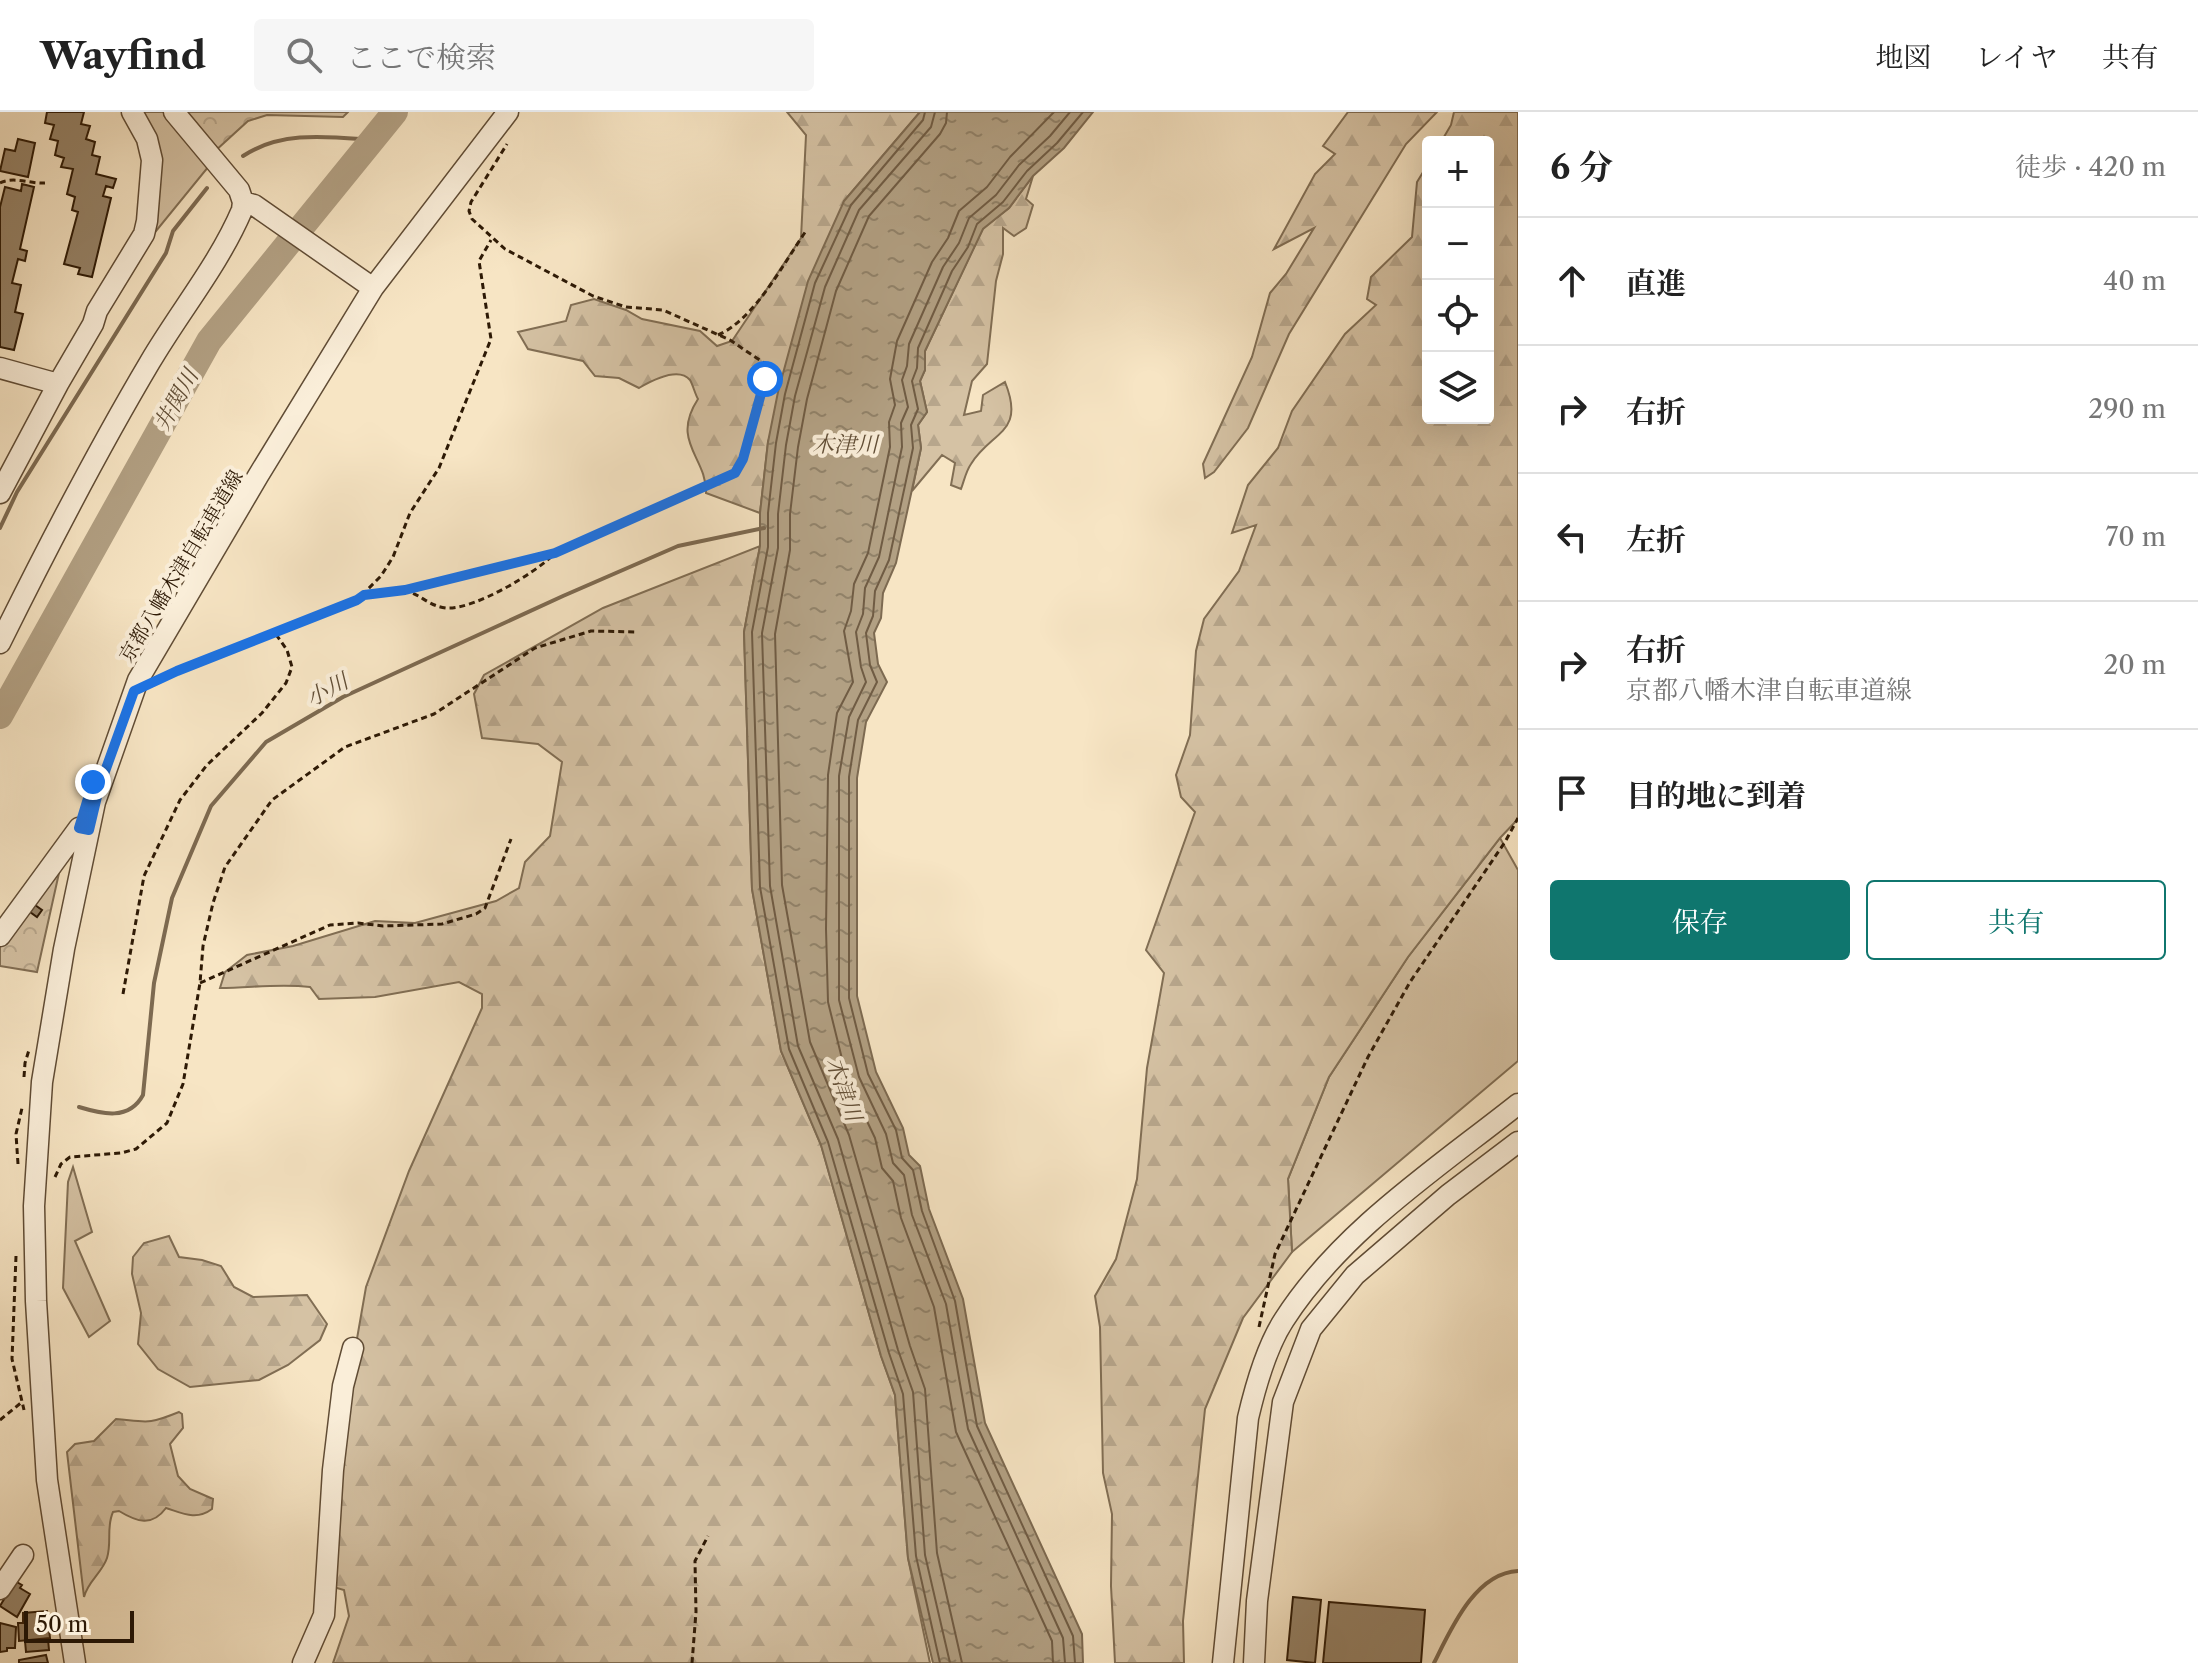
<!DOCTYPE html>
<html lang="ja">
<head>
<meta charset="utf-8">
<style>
  body { margin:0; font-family:"Libre Caslon Text","Noto Serif JP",serif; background:#f6f6f6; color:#222 }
  .controls { position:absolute; right:24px; top:24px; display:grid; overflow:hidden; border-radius:8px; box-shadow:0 8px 32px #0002 }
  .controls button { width:72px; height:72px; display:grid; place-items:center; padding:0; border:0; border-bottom:2px solid #e0e0e0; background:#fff; color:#222; font:40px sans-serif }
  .scale { position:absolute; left:24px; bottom:20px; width:110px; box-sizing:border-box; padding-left:8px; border:4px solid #2d1905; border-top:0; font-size:22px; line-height:28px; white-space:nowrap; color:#2d1905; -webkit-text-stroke:6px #faeed9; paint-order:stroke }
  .stop { position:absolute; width:24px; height:24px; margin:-18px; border:6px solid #1a73e8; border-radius:50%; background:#fff }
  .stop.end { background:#1a73e8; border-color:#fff; box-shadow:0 2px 8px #0008 }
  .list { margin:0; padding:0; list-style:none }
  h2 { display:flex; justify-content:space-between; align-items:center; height:104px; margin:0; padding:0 32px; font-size:34px }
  h2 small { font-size:26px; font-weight:400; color:#767676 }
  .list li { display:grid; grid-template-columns:52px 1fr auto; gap:24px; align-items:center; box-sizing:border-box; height:128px; padding:0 32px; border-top:2px solid #e0e0e0 }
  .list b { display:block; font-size:30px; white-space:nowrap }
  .list p { margin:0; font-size:26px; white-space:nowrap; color:#767676 }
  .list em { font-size:26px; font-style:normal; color:#767676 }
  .actions { display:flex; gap:16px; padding:24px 32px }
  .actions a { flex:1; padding:18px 0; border:2px solid #0f766e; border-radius:8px; text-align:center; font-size:28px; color:#0f766e }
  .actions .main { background:#0f766e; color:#fff }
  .icon { flex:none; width:44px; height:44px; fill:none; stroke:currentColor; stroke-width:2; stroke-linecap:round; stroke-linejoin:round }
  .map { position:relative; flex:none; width:1518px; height:1551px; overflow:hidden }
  header { display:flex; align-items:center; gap:48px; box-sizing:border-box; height:112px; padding:0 40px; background:#fff; border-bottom:2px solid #e0e0e0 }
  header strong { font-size:38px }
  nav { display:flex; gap:44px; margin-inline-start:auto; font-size:28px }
  .search { width:560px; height:72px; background:#f6f6f6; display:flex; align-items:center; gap:20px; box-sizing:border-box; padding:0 28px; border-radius:8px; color:#767676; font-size:30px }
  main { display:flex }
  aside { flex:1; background:#fff }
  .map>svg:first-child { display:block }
</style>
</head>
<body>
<header>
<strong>Wayfind</strong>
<div class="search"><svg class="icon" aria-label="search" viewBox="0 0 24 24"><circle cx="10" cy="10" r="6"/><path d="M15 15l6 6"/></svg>ここで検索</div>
<nav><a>地図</a><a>レイヤ</a><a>共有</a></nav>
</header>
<main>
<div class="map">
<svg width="1518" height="1551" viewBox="0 0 1518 1551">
  <defs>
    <pattern id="forest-firs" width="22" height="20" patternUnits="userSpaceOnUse" patternTransform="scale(2)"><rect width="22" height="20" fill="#d5c2a4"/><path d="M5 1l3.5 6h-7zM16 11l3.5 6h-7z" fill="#b7a68c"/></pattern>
    <pattern id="park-crowns" width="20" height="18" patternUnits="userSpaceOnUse" patternTransform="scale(2)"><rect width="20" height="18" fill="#d5c2a4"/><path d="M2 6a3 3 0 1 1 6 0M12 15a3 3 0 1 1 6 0" fill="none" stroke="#b7a68c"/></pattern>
    <pattern id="water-ripples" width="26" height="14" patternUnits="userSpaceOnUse" patternTransform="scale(2)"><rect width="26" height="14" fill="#b2a083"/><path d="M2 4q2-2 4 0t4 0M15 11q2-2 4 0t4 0" fill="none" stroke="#918269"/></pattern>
  </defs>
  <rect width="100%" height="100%" fill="#f7e5c4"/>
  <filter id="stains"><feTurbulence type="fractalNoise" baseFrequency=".0025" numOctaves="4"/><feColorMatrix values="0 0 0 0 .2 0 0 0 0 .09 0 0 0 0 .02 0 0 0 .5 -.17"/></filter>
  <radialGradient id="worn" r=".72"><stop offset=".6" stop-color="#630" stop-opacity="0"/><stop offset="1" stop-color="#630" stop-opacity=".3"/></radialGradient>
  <path fill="#d5c2a4" stroke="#816e54" stroke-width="2" d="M140,0H164L209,54L152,124Z
    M1500,726L1518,758V949L1292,1140L1288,1067L1329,965L1408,845Z
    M73,1055L92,1120L75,1129L110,1209L89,1225L63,1176L68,1070Z"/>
  <path fill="url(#forest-firs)" stroke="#816e54" stroke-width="2" d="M787,0H920L844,89L768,330L760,401L706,381C707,345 670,330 698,287C695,282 693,273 690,268C678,254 651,269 639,276L619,266L595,264L583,249L528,237L518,220L566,209L571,193L594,187L626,198L642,207L700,219L717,234L732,229L801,126L806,23Z
    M1348,0H1437L1406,32L1289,222L1248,316L1214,360L1205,366L1203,352L1252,245L1270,181L1286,162L1314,116L1274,137L1315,62L1335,42L1323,34Z
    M1454,0H1518V707L1500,726L1408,845L1329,965L1288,1067L1292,1140L1243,1206L1205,1297L1183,1509L1184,1551H1115L1111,1474L1112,1402L1103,1361L1100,1215L1095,1184L1116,1147L1137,1067L1147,956L1164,861L1146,838L1195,700L1181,685L1176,663L1190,623L1196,539L1204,507L1239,459L1256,413L1232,421L1248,373L1278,336L1292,299L1345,222L1376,193L1367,187L1371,165L1412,125L1417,70L1428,52V306H1488V30H1441L1451,13Z
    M1033,64L1026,87L1033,93L1026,116L1014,124L1003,116V142L996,169L987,252L972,269L964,303L981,299L983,283L1005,270C1026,322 991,319 971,352C966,359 964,369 961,377L951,373L955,351L942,343L912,379L921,336L918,313L927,300L920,269L925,258V239L983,116L1009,96Z
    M760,434L744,520L752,777L781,939L821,1033L881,1244L895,1283L908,1446L930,1551H333L349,1504L344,1478L330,1474L340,1324L366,1175L409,1059L482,896V882L459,870L375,885L319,887L310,875C279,871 251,876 220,876L225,860L247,843L293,834L375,809L415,811L496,789L519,776L525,750L550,724L562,650L538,632L482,626L474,582L484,563L603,496Z
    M169,1124L179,1145L202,1148L221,1154L234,1175L253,1185L307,1183L327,1212L320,1228L288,1253L259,1268L190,1275L158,1257L138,1232L141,1201L132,1162L133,1145L144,1131Z
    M179,1300L182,1302L183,1316L170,1332L178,1364L190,1377L213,1387L212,1397C196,1409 182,1401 166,1396C152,1415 137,1410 119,1399L113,1400C106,1415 112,1430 107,1446C102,1461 88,1469 84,1485L67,1340L75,1332L94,1329L116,1307C148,1310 147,1313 179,1300Z"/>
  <path fill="url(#park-crowns)" stroke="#816e54" stroke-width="2" d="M183,0H348L343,5L267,3L248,9L214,40Z
    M63,743L37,860L0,854V827Z"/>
  <path fill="url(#water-ripples)" stroke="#7d6a51" stroke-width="2" d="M920,0H1093L1064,36L1033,64L1009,96L983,117L925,239V258L920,269L927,300L918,313L921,336L896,451L883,481L881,506L874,521L878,552L887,570L866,610L857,666V884L876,960L903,1016L909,1043L920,1054L929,1097L963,1187L985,1311L1082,1522L1083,1551H933L908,1446L895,1283L881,1244L821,1033L781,939L752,777L744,520L760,434V401L768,330L778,280L808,169L844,89Z"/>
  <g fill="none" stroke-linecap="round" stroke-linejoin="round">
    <path stroke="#705c44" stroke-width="2" d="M925,0L923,8L851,93L815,171L785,282L776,331L768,401V435L752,520L760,775L789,937L828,1030L889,1241L903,1282L916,1444L940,1551
      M935,0L931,15L859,98L825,175L795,284L786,333L778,402V436L762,521L770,774L798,934L838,1027L898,1238L913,1280L925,1443L950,1551
      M947,0L946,11L940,22L869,104L836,179L807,287L798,335L790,402V438L775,522L782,773L810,930L849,1023L910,1234L925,1277L937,1441L962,1551
      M1053,1551L1052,1529L956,1320L934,1195L901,1106L893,1069L882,1056L875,1026L847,967L828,890L826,817L828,663L837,601L853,570L844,519L851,499L854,472L868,441L890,335L889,310L895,293L890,267L897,229L932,150L948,126L959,99L987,75L1010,45L1054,0
      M1065,1551L1063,1526L968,1317L946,1192L912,1103L904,1063L893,1051L886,1022L859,965L839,888V664L849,605L866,570L861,555L856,520L863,502L865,476L879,445L902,335L901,311L908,295L902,268L907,254L909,232L943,155L959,131L969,106L996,83L1019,53L1050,24L1070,0
      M1075,1551L1073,1524L977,1314L955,1189L922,1099L913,1058L902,1046L896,1018L868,962L849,886V665L858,608L877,570L870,553L866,521L873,504L875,479L889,448L913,336L911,313L918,297L912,269L917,256L918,236L952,159L968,135L977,112L1003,90L1027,59L1057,31L1083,0"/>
    <path stroke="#7d6a51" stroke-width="4" d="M243,44C282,18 330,25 374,28
      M0,416L17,380L166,141L173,119L207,76
      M79,995C102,1002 129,1009 143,983L154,871L172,786L211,694L266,630L343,585L563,484L678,434L764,416
      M1434,1551C1451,1517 1475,1461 1518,1459"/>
    <path stroke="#b2a083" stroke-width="26" d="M0,604L209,229L395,0"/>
  </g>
  <path fill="#968368" stroke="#2d1905" stroke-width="2" d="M47,0H84L81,12L90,14L86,27L95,30L92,43L100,45L96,62L116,67L113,76L106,74L103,84L111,86L92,165L78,162L80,156L64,152L78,100L72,98L75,85L67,82L73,57L61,55L64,46L55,43L58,29L50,27L54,13L45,11Z
    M18,27L35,31L28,65L0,59L5,37L15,39Z
    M22,72L34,75L20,137L27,139L25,149L18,147L12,171L21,173L15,200L23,202L14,238L0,235V95L5,75L21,79Z
    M35,793L42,798L37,805L30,800Z
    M15,1469L22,1473L20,1476L30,1482L17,1505L0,1494Z
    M1293,1485L1321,1488L1315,1551L1287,1548Z
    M1329,1490L1425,1498L1421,1551H1323Z
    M47,1499L50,1526L19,1529L18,1511H23V1501Z
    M0,1511L16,1515L15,1536H7V1539L0,1540Z
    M48,1527L49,1538L26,1540L25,1529Z
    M46,1543L48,1551H19V1548Z"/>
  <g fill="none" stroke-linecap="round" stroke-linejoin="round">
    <defs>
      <path id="minor" d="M243,90L254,93L373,176
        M0,256L58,272
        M0,381L58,272L93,212L97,199L144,122L147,109L152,48L147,27L132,0
        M0,531C47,436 96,341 150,250C180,199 219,152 242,98L243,90L239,78L174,0
        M0,824L79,716L89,718
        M0,1477L23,1443
        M75,1551L47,1368L36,1189L34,1094L42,970L64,837L95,690L138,568L258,364L373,176L508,0
        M303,1551L324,1503L333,1358L343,1274L353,1236
        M1223,1551L1248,1306C1255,1276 1267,1234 1284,1208C1341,1119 1436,1057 1518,992
        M1254,1551L1257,1489L1283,1290L1311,1217L1355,1163L1448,1083L1518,1030"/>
    </defs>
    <use href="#minor" stroke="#604c35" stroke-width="23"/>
    <path stroke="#2d1905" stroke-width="3" stroke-dasharray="6 4" stroke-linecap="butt" d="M0,71C14,64 30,72 45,71
      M718,223C755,207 783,152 806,119
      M407,477L555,441
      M364,483C376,481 396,475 407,479C421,483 429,494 446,496C474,498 536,461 555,441L721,369C727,366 733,363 737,358C750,341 764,275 767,253L730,228L663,198L626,195L593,184L505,137L472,107L469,99L471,90L507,32
      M159,567L357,488L381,464L393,445L410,401L439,356L491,227L479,149L491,128
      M200,871L330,813L358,811L383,814L442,812L476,802L485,796L511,727
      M123,882L144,764L180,688L207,653L262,601L286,571L292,555L287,538L275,521
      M24,965L25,951L29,938
      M18,1052L16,1022L22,996
      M55,1065L61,1052L70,1045L121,1041L136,1037L167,1011L183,972L200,871L203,834L213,791L225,755L272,688L345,635L434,602L535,536L591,519L637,520
      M16,1144L12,1247L24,1298
      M1259,1215L1275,1142L1368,945L1410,870L1505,730L1518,706
      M0,1308L22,1290
      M692,1551L696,1500L695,1449L708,1424"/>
    <use href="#minor" stroke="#faeed9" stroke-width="20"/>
  </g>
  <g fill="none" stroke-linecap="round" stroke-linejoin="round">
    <path stroke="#1a73e8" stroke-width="10" d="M93,670L79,716L89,718L99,676L134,579L177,559L357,488L364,483L405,478L555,441L735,361L743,347L765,267"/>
  </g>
  <g text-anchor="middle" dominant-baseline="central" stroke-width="8" stroke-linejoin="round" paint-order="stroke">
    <g font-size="20" fill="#2d1905" stroke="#faeed9">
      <text transform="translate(181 454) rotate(-59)">京都八幡木津自転車道線</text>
    </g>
    <g font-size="22" font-style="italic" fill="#624f37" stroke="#faeed9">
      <text transform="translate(176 288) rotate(-61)">井関川</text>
      <text x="845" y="332">木津川</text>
      <text transform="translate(327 578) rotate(-28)">小川</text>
      <text transform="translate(844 977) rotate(71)">木津川</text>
    </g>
  </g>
  <rect width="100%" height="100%" filter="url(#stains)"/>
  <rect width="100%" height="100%" fill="url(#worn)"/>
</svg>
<div class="controls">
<button>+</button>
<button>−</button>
<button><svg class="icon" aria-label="locate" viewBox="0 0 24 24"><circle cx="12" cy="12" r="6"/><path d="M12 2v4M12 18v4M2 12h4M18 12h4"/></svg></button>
<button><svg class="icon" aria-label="layers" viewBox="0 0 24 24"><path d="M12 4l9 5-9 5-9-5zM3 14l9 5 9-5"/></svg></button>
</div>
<div class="scale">50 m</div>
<div class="stop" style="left:765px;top:267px"></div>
<div class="stop end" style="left:93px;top:670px"></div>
</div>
<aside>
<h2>6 分<small>徒歩 · 420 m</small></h2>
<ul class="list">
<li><svg class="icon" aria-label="ahead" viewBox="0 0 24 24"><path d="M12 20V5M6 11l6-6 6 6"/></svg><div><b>直進</b></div><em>40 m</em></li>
<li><svg class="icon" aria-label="right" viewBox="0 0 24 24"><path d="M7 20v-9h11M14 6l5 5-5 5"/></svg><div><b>右折</b></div><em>290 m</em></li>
<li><svg class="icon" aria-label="left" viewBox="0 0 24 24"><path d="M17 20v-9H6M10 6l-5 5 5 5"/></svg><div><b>左折</b></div><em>70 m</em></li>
<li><svg class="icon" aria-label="right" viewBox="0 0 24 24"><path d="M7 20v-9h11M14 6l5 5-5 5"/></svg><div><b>右折</b><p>京都八幡木津自転車道線</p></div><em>20 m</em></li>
<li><svg class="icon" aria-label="arrive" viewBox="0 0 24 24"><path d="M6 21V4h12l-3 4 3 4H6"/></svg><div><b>目的地に到着</b></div></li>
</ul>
<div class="actions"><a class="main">保存</a><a>共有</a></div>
</aside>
</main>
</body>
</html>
